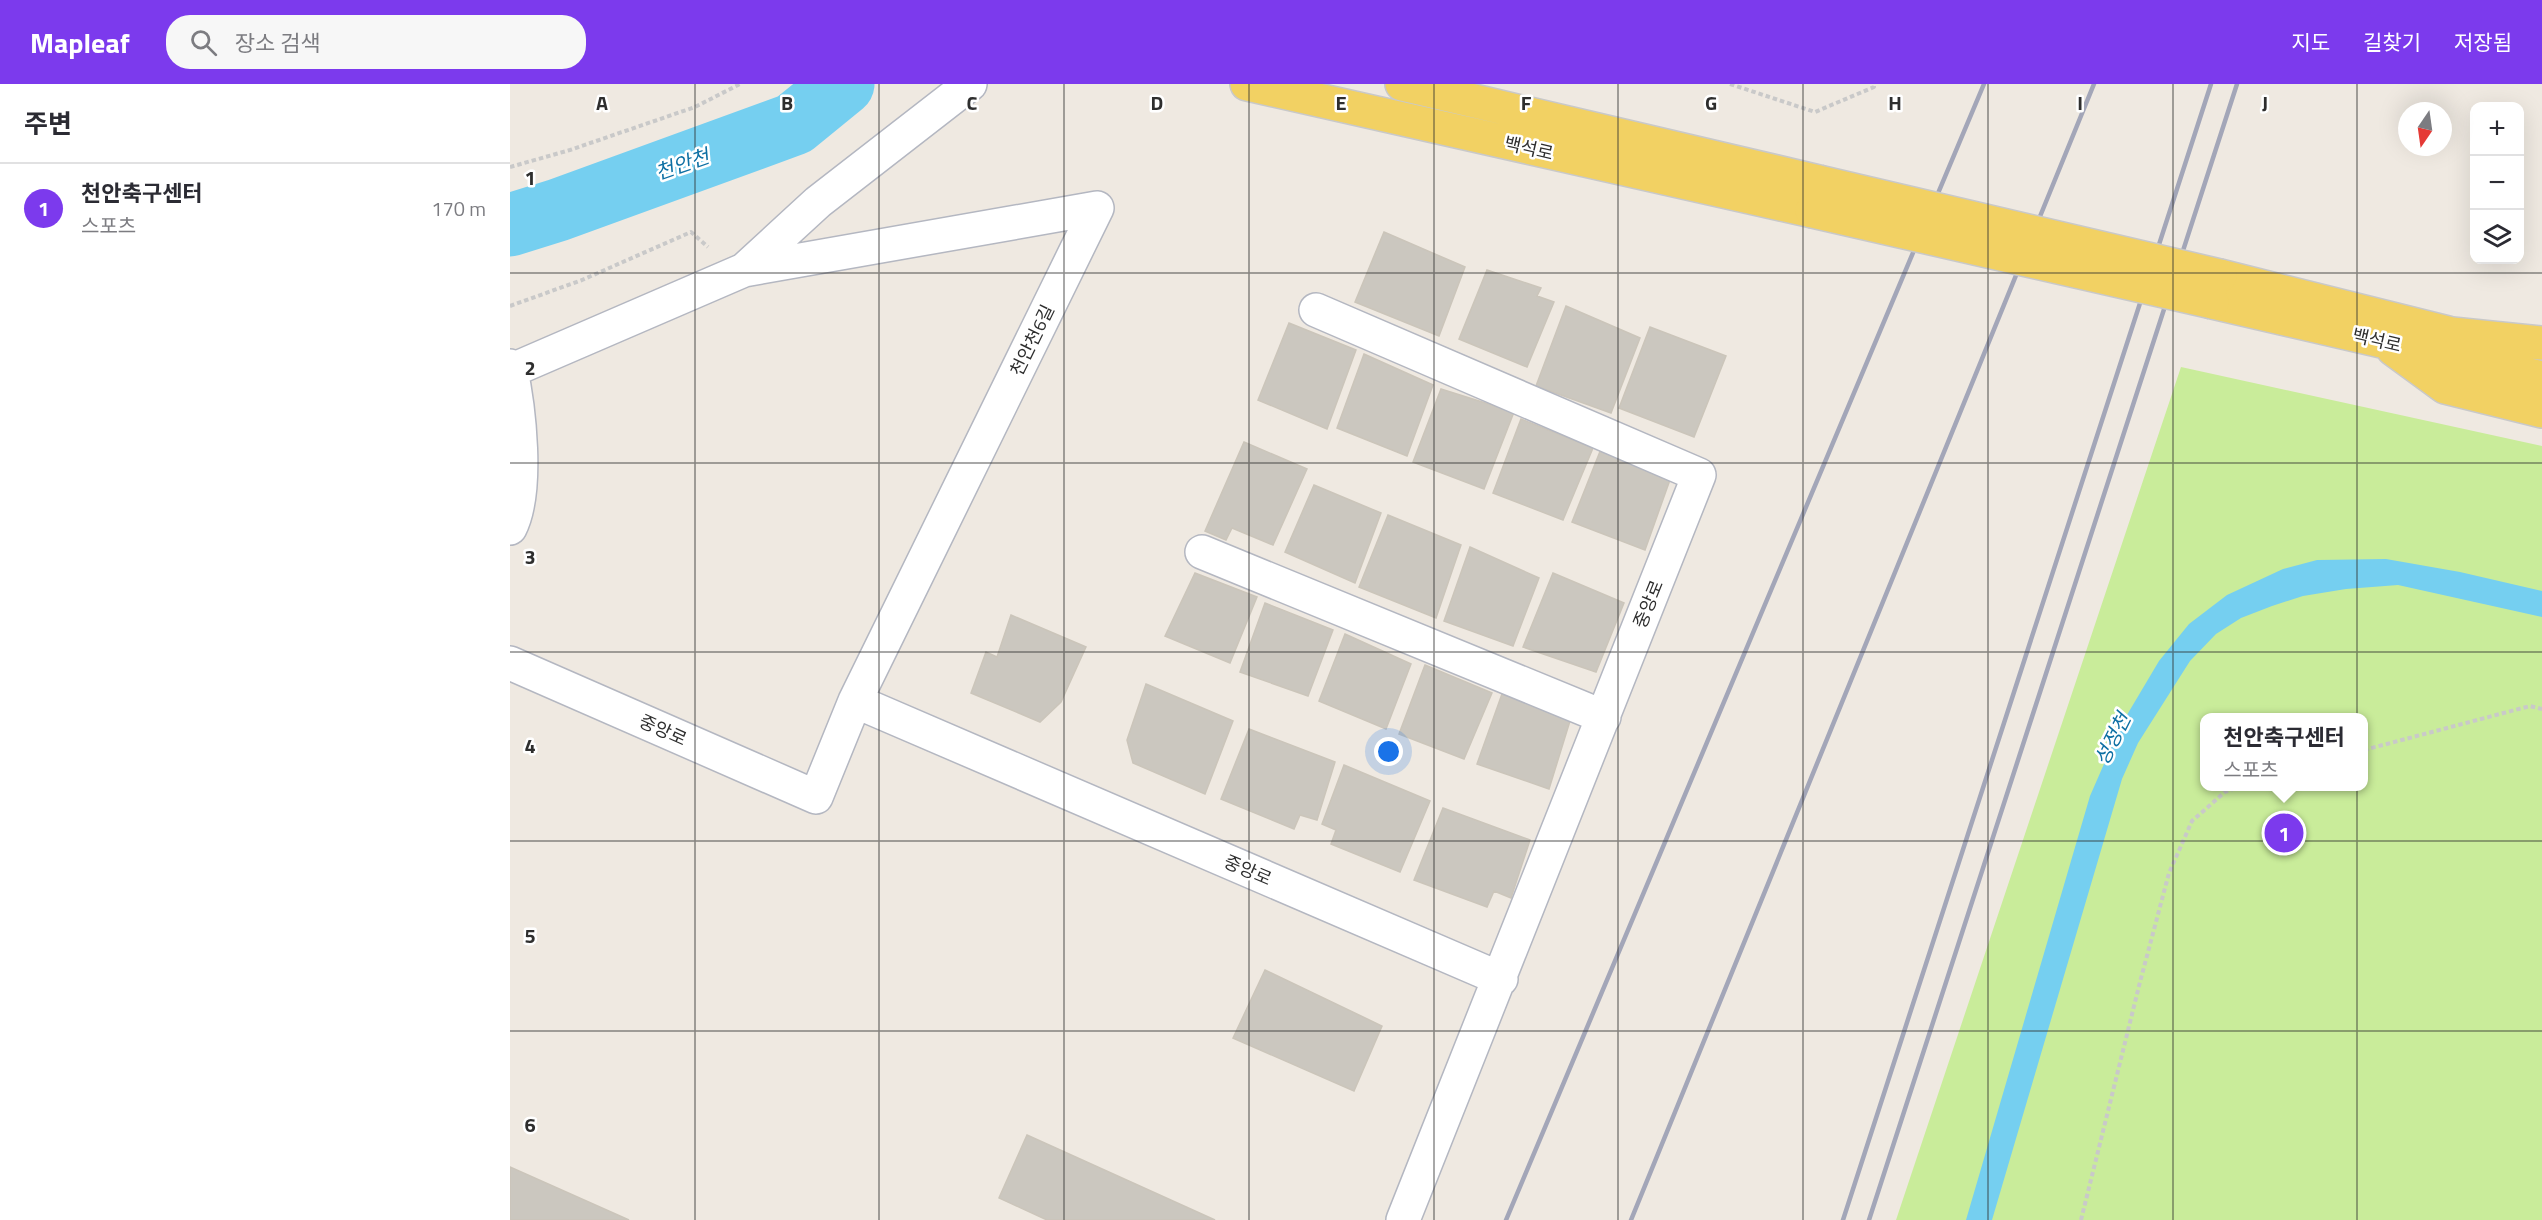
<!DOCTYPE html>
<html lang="ko">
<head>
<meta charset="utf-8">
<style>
  body { margin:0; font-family:"Titillium Web","Noto Sans KR",sans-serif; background:#f7f7f7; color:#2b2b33 }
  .controls { position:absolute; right:18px; top:18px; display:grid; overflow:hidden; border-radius:12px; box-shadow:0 6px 24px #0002 }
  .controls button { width:54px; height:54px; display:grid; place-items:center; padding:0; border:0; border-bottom:2px solid #e1e1e2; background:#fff; color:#2b2b33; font:30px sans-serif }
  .compass { position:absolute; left:1888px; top:18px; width:54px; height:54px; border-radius:50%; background:#fff; box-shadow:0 6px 24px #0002; rotate:193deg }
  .you { position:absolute; left:879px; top:668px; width:21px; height:21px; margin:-15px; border:4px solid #fff; border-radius:50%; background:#1a73e8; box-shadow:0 0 0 9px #1a73e833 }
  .badge { display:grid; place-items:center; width:39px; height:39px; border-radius:50%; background:#7c3aed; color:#fff; font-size:20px; font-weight:700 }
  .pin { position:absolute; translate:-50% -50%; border:3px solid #fff; box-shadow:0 2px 6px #0006 }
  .popup { position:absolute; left:1690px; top:629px; width:168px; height:78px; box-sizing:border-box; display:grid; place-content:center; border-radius:12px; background:#fff; filter:drop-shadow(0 2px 4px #0005); font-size:20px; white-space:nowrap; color:#7c7c81 }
  .popup b { font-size:22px; color:#2b2b33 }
  .popup::after { content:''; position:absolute; left:50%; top:100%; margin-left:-12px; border:12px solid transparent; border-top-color:#fff }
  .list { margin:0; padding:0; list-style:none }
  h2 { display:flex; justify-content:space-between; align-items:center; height:78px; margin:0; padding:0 24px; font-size:26px }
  h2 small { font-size:20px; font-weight:400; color:#7c7c81 }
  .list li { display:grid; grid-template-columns:39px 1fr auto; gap:18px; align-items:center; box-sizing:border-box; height:90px; padding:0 24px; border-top:2px solid #e1e1e2 }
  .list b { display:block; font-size:22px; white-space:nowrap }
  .list p { margin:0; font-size:20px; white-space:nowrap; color:#7c7c81 }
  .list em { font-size:20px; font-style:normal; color:#7c7c81 }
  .icon { flex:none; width:33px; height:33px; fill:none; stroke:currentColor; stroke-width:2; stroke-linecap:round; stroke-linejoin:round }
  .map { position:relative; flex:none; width:2032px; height:1136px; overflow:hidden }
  header { display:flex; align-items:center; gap:36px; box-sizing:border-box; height:84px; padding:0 30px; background:#7c3aed; color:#fff }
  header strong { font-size:28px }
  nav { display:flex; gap:33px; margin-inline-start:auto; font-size:21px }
  .search { width:420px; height:54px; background:#f7f7f7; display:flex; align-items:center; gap:15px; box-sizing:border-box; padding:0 21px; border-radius:24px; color:#7c7c81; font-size:22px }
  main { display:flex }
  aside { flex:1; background:#fff }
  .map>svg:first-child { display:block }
</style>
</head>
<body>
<header>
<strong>Mapleaf</strong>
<div class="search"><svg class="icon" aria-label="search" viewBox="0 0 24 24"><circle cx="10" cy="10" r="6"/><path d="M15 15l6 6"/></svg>장소 검색</div>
<nav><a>지도</a><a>길찾기</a><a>저장됨</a></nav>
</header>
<main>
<aside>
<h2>주변<small></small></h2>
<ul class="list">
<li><span class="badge">1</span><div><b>천안축구센터</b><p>스포츠</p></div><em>170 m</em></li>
</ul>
</aside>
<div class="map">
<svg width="2032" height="1136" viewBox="0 0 2032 1136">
  <rect width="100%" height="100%" fill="#efe9e1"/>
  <path fill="#c9ec9a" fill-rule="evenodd" d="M1671,283L2032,362V1136H1386ZM1694,634H1854V702H1694Z"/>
  <path fill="#75cff0" d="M1876,475L1950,488L2032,507V533L1888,501L1836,505L1793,512L1762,522L1731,534L1706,550L1680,577L1628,659L1612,695L1482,1136H1456L1580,712L1611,641L1649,577L1679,540L1717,511L1773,485L1807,476Z"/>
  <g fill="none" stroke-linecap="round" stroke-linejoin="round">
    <path stroke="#75cff0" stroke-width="63" d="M0,141L48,126L284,40L333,0"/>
  </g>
  <path fill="#cbc7bf" stroke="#cbc5ba" stroke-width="1.5" d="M874,148L955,183L929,252L845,218Z
    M977,186L1031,204L1027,212L1044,218L1017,283L949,255Z
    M1056,222L1130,254L1101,329L1026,302Z
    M779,239L846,266L817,345L748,316Z
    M1140,243L1216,272L1184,353L1109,324Z
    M854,270L923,301L897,372L827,344Z
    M931,305L1004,328L974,405L903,378Z
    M1011,335L1083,364L1053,436L983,409Z
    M734,358L797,385L763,461L722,444L716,456L695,447Z
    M1091,365L1161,393L1135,466L1062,438Z
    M804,401L871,429L845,499L775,468Z
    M878,431L951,461L926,534L849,503Z
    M960,463L1029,494L1003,562L934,537Z
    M685,489L747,513L720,579L655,552Z
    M1043,489L1114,519L1086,588L1013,563Z
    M755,519L823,546L798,612L730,588Z
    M501,531L576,563L551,618L530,638L461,609L476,568L487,573Z
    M835,550L901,580L876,645L809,617Z
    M915,581L982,609L954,675L889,650Z
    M636,600L723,637L695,710L623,679L617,656Z
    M992,610L1060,637L1039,705L967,680Z
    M739,645L825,678L807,736L790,731L784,745L711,715Z
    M834,681L920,717L890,788L821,760L826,746L812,740Z
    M933,724L1020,756L1001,814L984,807L977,823L904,796Z
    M755,886L872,942L844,1007L723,954Z
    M517,1051L705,1136H537L489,1114Z
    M0,1083L119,1136H0Z"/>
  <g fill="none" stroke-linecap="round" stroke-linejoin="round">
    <defs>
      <path id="minor" d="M234,186L587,124
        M806,226L1189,391L893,1136
        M0,282C9,322 19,407 0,444
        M0,287L234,186L308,118L460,0
        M692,468L1094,633
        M0,579L306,713L345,617L587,124
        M345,617L991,895"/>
      <path id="major" d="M737,0L1302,127
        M892,0L1309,98
        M1710,192L1938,249
        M1702,218L2032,294
        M1942,250L2032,259
        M1883,265L1935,303L2032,327"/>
    </defs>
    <use href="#minor" stroke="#b4b7c1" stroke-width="36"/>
    <use href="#major" stroke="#c9c9c9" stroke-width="36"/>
    <path stroke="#c9c9c9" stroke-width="4" stroke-dasharray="4.5 3" stroke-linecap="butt" d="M1220,0L1305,28L1364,3V0
      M0,83L60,66L185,23L230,0
      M0,222L72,196L181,148L198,163
      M1854,666L2020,622L2032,625
      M1571,1136L1630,898L1659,789L1682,737L1715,708L1731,702"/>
    <use href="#minor" stroke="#fff" stroke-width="33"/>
    <use href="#major" stroke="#f2d163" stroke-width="33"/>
    <path stroke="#a3a6b8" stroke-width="4.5" d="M996,1136L1474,0
      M1121,1136L1584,0
      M1333,1136L1701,0
      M1359,1136L1727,0"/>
    <defs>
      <path id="major-bridge" d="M1309,98L1710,192
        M1302,127L1702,218"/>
    </defs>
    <use href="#major-bridge" stroke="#c9c9c9" stroke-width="36" stroke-linecap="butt"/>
    <use href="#major-bridge" stroke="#f2d163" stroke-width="33"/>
  </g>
  <path fill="none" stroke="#2e2e2e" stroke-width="1.5" stroke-opacity="0.55" d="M185,0V1136M369,0V1136M554,0V1136M739,0V1136M924,0V1136M1108,0V1136M1293,0V1136M1478,0V1136M1663,0V1136M1847,0V1136M0,189H2032M0,379H2032M0,568H2032M0,757H2032M0,947H2032"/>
  <g text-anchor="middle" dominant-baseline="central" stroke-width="5" stroke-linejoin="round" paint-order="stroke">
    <g font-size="18" fill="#2e2e2e" stroke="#fff">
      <text transform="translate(1019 64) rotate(13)">백석로</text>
      <text transform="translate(522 256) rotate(-64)">천안천6길</text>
      <text transform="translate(1867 256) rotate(13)">백석로</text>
      <text transform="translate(1138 520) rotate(-68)">중앙로</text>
      <text transform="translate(153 646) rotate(24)">중앙로</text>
      <text transform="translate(738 786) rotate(23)">중앙로</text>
    </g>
    <g font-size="20" font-style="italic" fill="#0d6fa3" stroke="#fff">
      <text transform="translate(172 80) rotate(-19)">천안천</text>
      <text transform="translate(1602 655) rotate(-63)">성정천</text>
    </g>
  </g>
  <g font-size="20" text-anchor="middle" font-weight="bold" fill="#2e2e2e" stroke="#fff" stroke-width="5" stroke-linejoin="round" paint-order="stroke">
    <text x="92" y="26">A</text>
    <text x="277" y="26">B</text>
    <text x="462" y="26">C</text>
    <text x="647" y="26">D</text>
    <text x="831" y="26">E</text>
    <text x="1016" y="26">F</text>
    <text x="1201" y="26">G</text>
    <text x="1385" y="26">H</text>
    <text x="1570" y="26">I</text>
    <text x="1755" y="26">J</text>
    <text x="20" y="101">1</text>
    <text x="20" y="291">2</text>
    <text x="20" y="480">3</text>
    <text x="20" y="669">4</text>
    <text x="20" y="859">5</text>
    <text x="20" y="1048">6</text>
  </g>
</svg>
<div class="controls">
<button>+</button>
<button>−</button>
<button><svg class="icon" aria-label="layers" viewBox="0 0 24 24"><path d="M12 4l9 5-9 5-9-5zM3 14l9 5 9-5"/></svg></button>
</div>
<svg class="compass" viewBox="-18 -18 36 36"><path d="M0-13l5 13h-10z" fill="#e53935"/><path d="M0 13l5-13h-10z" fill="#7c7c81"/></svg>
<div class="you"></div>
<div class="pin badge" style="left:1774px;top:749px">1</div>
<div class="popup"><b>천안축구센터</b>스포츠</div>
</div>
</main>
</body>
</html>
